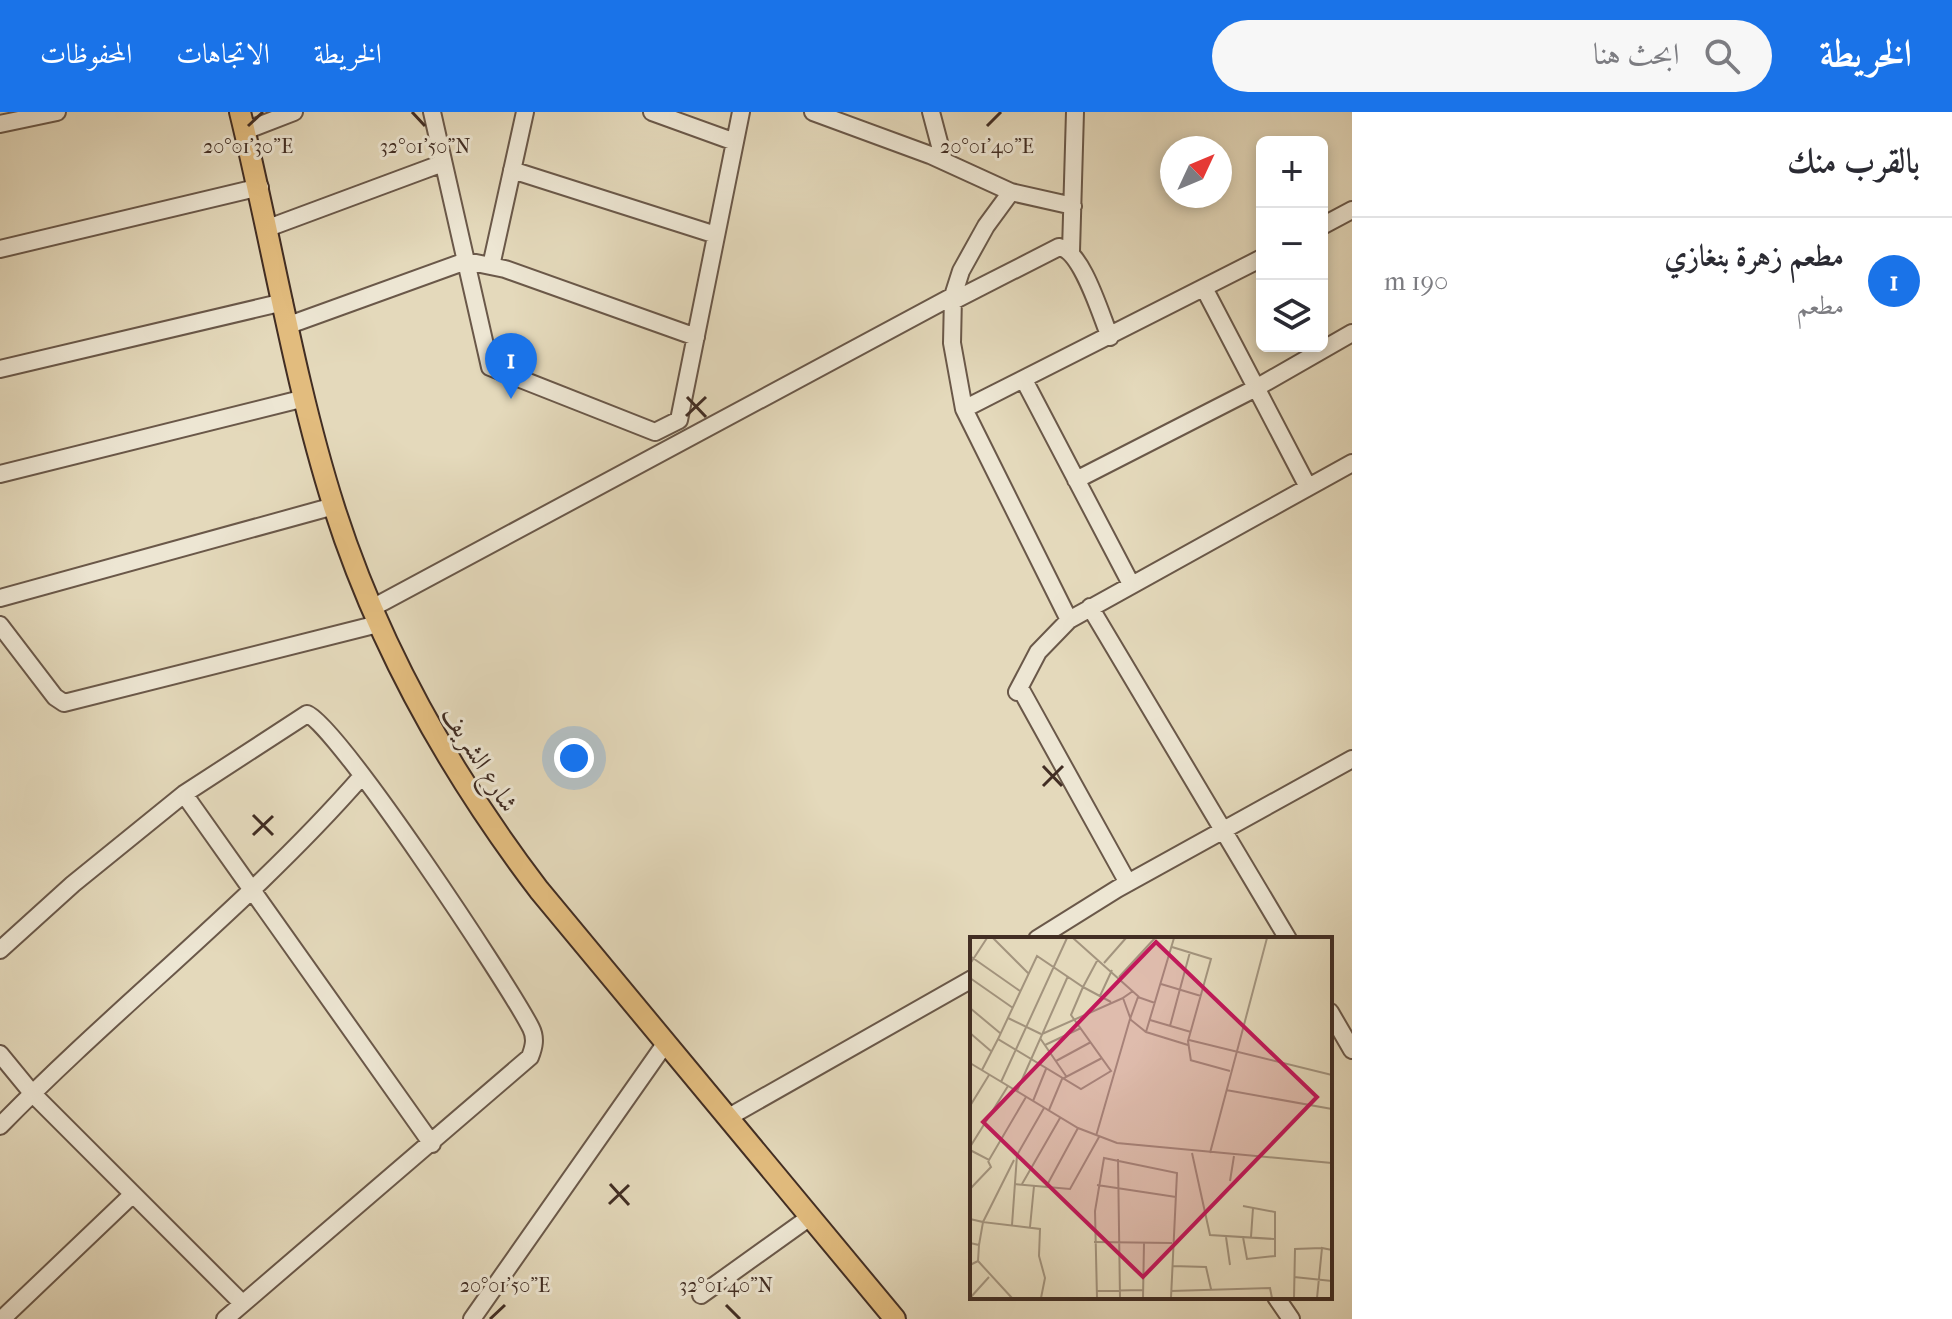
<!DOCTYPE html>
<html lang="ar">
<head>
<meta charset="utf-8">
<style>
  body { margin:0; font-family:"IM FELL French Canon",Amiri,serif; background:#f7f7f7; color:#2b2b33; direction:rtl }
  .controls { position:absolute; right:24px; top:24px; display:grid; overflow:hidden; border-radius:12px; box-shadow:0 4px 12px #0003 }
  .controls button { width:72px; height:72px; display:grid; place-items:center; padding:0; border:0; border-bottom:2px solid #e1e1e2; background:#fff; color:#2b2b33; font:40px sans-serif }
  .compass { position:absolute; left:1160px; top:24px; width:72px; height:72px; border-radius:50%; background:#fff; box-shadow:0 4px 12px #0003; rotate:46deg }
  .you { position:absolute; left:574px; top:646px; width:28px; height:28px; margin:-20px; border:6px solid #fff; border-radius:50%; background:#1a73e8; box-shadow:0 0 0 12px #1a73e833 }
  .badge { display:grid; place-items:center; width:52px; height:52px; border-radius:50%; background:#1a73e8; color:#fff; font-size:26px; font-weight:700 }
  .pin { position:absolute; translate:-50% -66px; filter:drop-shadow(0 2px 4px #0008) }
  .pin::after { content:''; position:absolute; top:42px; width:28px; height:24px; background:inherit; clip-path:polygon(0 0,100% 0,50% 100%) }
  .list { margin:0; padding:0; list-style:none }
  h2 { display:flex; justify-content:space-between; align-items:center; height:104px; margin:0; padding:0 32px; font-size:34px }
  h2 small { font-size:26px; font-weight:400; color:#7c7c81 }
  .list li { display:grid; grid-template-columns:52px 1fr auto; gap:24px; align-items:center; box-sizing:border-box; height:128px; padding:0 32px; border-top:2px solid #e1e1e2 }
  .list b { display:block; font-size:30px; white-space:nowrap }
  .list p { margin:0; font-size:26px; white-space:nowrap; color:#7c7c81 }
  .list em { font-size:26px; font-style:normal; color:#7c7c81 }
  .icon { flex:none; width:44px; height:44px; fill:none; stroke:currentColor; stroke-width:2; stroke-linecap:round; stroke-linejoin:round }
  .map { position:relative; flex:none; width:1352px; height:1207px; overflow:hidden; direction:ltr }
  header { display:flex; align-items:center; gap:48px; box-sizing:border-box; height:112px; padding:0 40px; background:#1a73e8; color:#fff }
  header strong { font-size:38px }
  nav { display:flex; gap:44px; margin-inline-start:auto; font-size:28px }
  .search { width:560px; height:72px; background:#f7f7f7; display:flex; align-items:center; gap:20px; box-sizing:border-box; padding:0 28px; border-radius:44px; color:#7c7c81; font-size:30px }
  main { display:flex }
  aside { flex:1; background:#fff }
  .map>svg:first-child { display:block }
</style>
</head>
<body>
<header>
<strong>الخريطة</strong>
<div class="search"><svg class="icon" aria-label="search" viewBox="0 0 24 24"><circle cx="10" cy="10" r="6"/><path d="M15 15l6 6"/></svg>ابحث هنا</div>
<nav><a>الخريطة</a><a>الاتجاهات</a><a>المحفوظات</a></nav>
</header>
<main>
<aside>
<h2>بالقرب منك<small></small></h2>
<ul class="list">
<li><span class="badge">1</span><div><b>مطعم زهرة بنغازي</b><p>مطعم</p></div><em>190 m</em></li>
</ul>
</aside>
<div class="map">
<svg width="1352" height="1207" viewBox="0 0 1352 1207">
  <rect width="100%" height="100%" fill="#e4d9bb"/>
  <filter id="stains"><feTurbulence type="fractalNoise" baseFrequency=".0025" numOctaves="4"/><feColorMatrix values="0 0 0 0 .2 0 0 0 0 .09 0 0 0 0 .02 0 0 0 .5 -.17"/></filter>
  <radialGradient id="worn" r=".72"><stop offset=".6" stop-color="#630" stop-opacity="0"/><stop offset="1" stop-color="#630" stop-opacity=".3"/></radialGradient>
  <g fill="none" stroke-linecap="round" stroke-linejoin="round">
    <defs>
      <path id="minor" d="M432,0L490,255L655,320L679,308L741,0
        M652,0L735,30
        M813,0L930,43L1011,80
        M931,0L944,49
        M0,12L57,0
        M245,19L294,0
        M512,58L716,123
        M1322,114L1352,98
        M268,116L443,51
        M0,137L260,75
        M1071,139L1075,0
        M491,154L525,0
        M1204,176L1308,375
        M953,189L1059,135C1082,138 1101,204 1110,225
        M289,213L466,149L505,157L696,225
        M0,257L284,190
        M1024,268L1131,472
        M964,297L1262,146
        M0,362L305,286
        M1076,368L1256,276L1352,221
        M0,486L334,394
        M1090,495L1288,827
        M372,496L953,184
        M1069,508L964,297L952,231L953,184L961,159L986,114L1011,80L1073,94
        M0,513L55,585L64,591L378,512
        M1020,576L1128,771
        M1017,580L1038,540L1069,508L1352,351
        M184,682L432,1032
        M1037,827L1117,777L1352,647
        M0,838L73,772L184,682L307,602C336,611 510,874 531,916C536,926 534,935 530,945L225,1207
        M1330,900L1352,938
        M0,942L32,981L242,1191
        M727,1006L972,867
        M0,1014C118,893 251,791 362,664
        M701,1183L810,1105
        M1276,1185L1291,1207
        M2,1207L133,1082
        M472,1207L665,932"/>
      <path id="major" d="M240,0C272,130 294,269 334,395C379,536 450,661 539,778L895,1207"/>
    </defs>
    <use href="#minor" stroke="#6a5849" stroke-width="20"/>
    <use href="#major" stroke="#412d23" stroke-width="24"/>
    <use href="#minor" stroke="#ede6d3" stroke-width="16"/>
    <use href="#major" stroke="#e2bc7e" stroke-width="20"/>
  </g>
  <path fill="none" stroke="#412d23" stroke-width="3" d="M412,0L425,14M248,14L263,0M987,14L1001,0M687,285L706,305M686,304L706,285M1043,654L1062,674M1043,674L1063,654M253,703L273,723M253,723L273,704M610,1072L629,1093M609,1092L629,1073M726,1193L740,1207M490,1207L505,1193"/>
  <g text-anchor="middle" dominant-baseline="central" stroke-width="6" stroke-linejoin="round" paint-order="stroke">
    <g font-size="26" fill="#412d23" stroke="#ede6d3">
      <text transform="translate(480 647) rotate(58)">شارع الشريف</text>
    </g>
  </g>
  <g transform="translate(970 825)">
    <rect width="362" height="362" fill="#e4d9bb"/>
    <path fill="none" stroke="#a3947e" stroke-width="2" d="M23,1L58,36M103,1L169,60M202,10L241,22L218,104L221,124M0,19L50,54M128,22L113,50L67,19L28,102L111,152L141,134L101,78L113,50L141,65M134,26L156,1M0,27L17,1M149,40L185,1M0,41L43,71M191,47L231,59M163,54L153,61L161,83L176,95L218,108M130,59L142,33M0,71L30,96M38,81L71,97M160,82L168,60L185,66M180,83L221,95M200,89L220,15M176,95L204,1M0,96L22,115M72,97L153,61M70,101L96,139M219,103L362,138M75,108L111,91M220,123L260,134M86,124L121,105M0,126L108,191L147,206L362,226M12,133L28,102M31,145L97,1M256,153L362,172M47,154L98,39M63,164L76,132M0,169L19,138M79,173L92,142L132,121M126,199L160,82M0,210L38,149M0,213L19,223L56,160M222,216L240,298L304,302M240,216L297,1M148,222L150,361M260,244L264,219M44,247L100,252L129,200M52,247L90,181M127,248L206,260M76,250L108,191M0,252L21,230L18,224M273,269L305,275V319L277,322L273,300M0,282L13,285L44,223M42,288L47,218L74,171M60,290L64,249M256,300L260,328M281,300L283,271M124,305L202,306M0,306L9,308L13,285L70,292L69,319L75,341L71,361M8,324L42,361M0,328L8,324L9,308M202,329L236,330L241,352M324,340L362,344M126,354L173,353M201,354L300,351L302,361M0,361L19,340M127,361L125,274L134,221L207,236L201,361M173,361L174,306M324,361L325,312L352,311M347,361L352,311L362,313"/>
    <path fill="#c2185b" fill-opacity="0.15" stroke="#c2185b" stroke-width="4" d="M186,5L347,160L173,340L13,185Z"/>
    <rect width="362" height="362" fill="none" stroke="#412d23" stroke-width="4"/>
  </g>
  <g font-size="20" text-anchor="middle" fill="#412d23" stroke="#ede6d3" stroke-width="6" stroke-linejoin="round" paint-order="stroke">
    <text x="248" y="41">20°01'30"E</text>
    <text x="987" y="41">20°01'40"E</text>
    <text x="425" y="41">32°01'50"N</text>
    <text x="726" y="1180">32°01'40"N</text>
    <text x="505" y="1180">20°01'50"E</text>
  </g>
  <rect width="100%" height="100%" filter="url(#stains)"/>
  <rect width="100%" height="100%" fill="url(#worn)"/>
</svg>
<div class="controls">
<button>+</button>
<button>−</button>
<button><svg class="icon" aria-label="layers" viewBox="0 0 24 24"><path d="M12 4l9 5-9 5-9-5zM3 14l9 5 9-5"/></svg></button>
</div>
<svg class="compass" viewBox="-18 -18 36 36"><path d="M0-13l5 13h-10z" fill="#e53935"/><path d="M0 13l5-13h-10z" fill="#7c7c81"/></svg>
<div class="you"></div>
<div class="pin badge" style="left:511px;top:287px">1</div>
</div>
</main>
</body>
</html>
